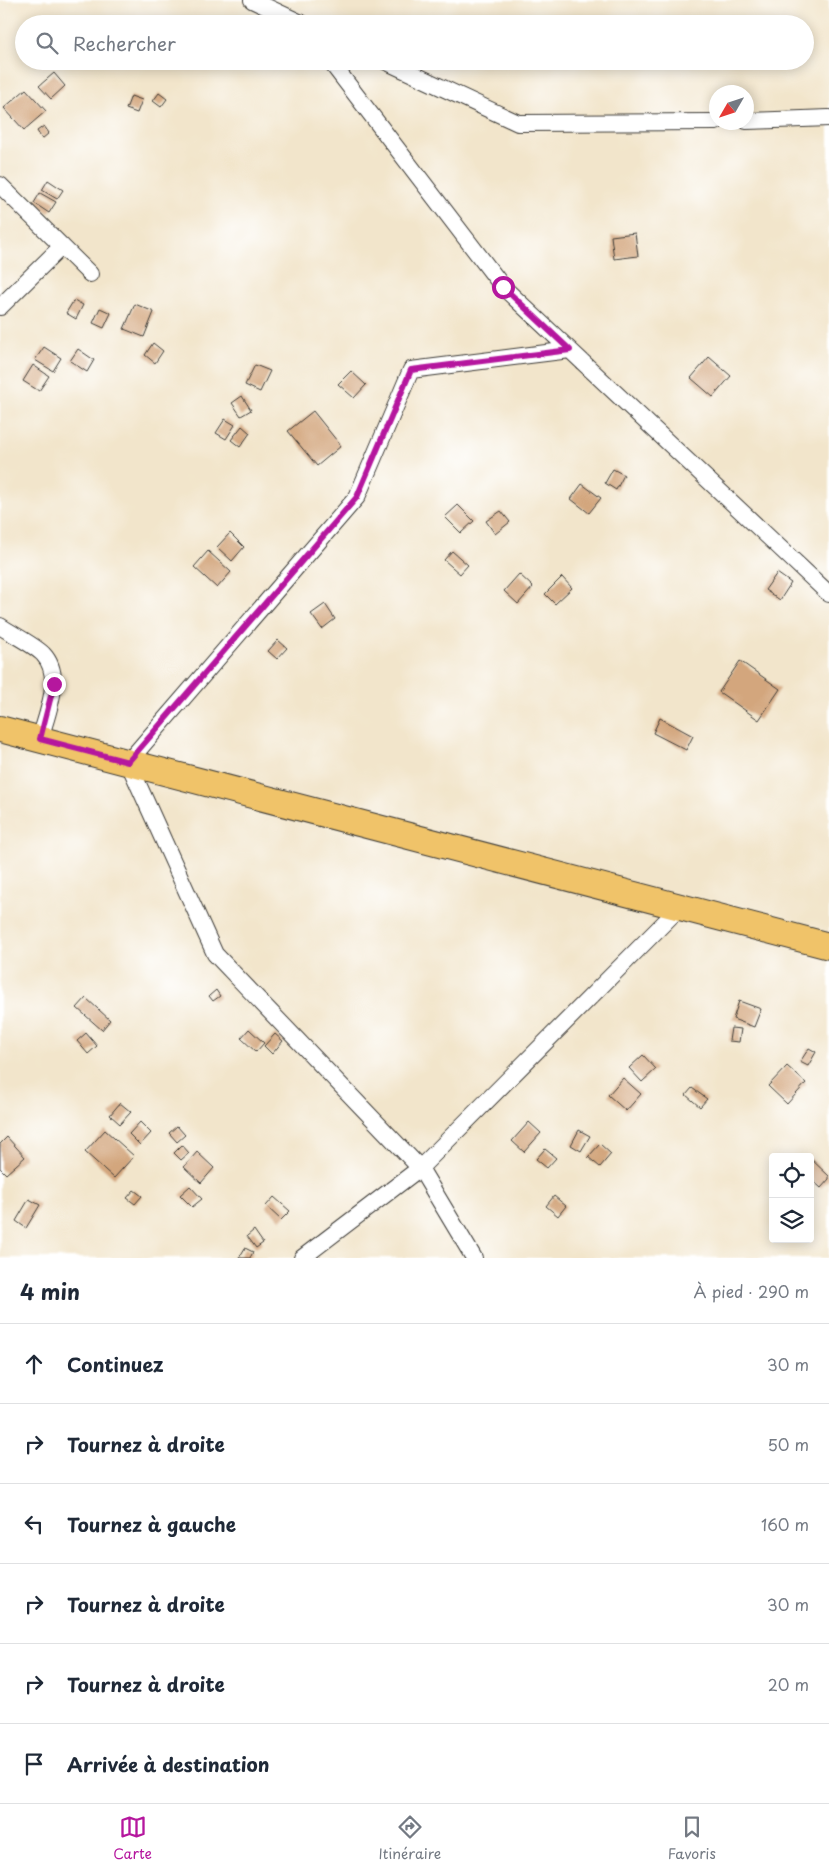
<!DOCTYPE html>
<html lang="fr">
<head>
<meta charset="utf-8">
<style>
  body { margin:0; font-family:"Playpen Sans",sans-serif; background:#f2f2f3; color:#1f2937 }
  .controls { position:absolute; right:15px; bottom:15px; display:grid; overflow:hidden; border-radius:5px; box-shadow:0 2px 12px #0003 }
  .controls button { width:45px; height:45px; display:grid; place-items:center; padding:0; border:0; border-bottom:1px solid #e0e1e3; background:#fff; color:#1f2937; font:25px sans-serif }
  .compass { position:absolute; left:709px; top:85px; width:45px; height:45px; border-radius:50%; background:#fff; box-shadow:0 2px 12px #0003; rotate:231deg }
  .stop { position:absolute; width:15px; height:15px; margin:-11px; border:4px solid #b5179e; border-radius:50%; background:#fff }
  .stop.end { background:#b5179e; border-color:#fff; box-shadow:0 1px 5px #0008 }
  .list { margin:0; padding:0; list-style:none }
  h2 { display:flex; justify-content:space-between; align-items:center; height:65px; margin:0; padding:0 20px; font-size:21px }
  h2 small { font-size:16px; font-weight:400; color:#747a83 }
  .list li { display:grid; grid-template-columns:32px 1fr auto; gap:15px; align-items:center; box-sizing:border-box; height:80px; padding:0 20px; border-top:1px solid #e0e1e3 }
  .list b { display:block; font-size:19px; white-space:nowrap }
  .list em { font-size:16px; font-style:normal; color:#747a83 }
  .icon { flex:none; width:28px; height:28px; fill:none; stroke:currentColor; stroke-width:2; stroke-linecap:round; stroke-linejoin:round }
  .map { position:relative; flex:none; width:829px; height:1258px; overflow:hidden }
  .search { position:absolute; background:#fff; box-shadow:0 2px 12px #0003; left:15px; right:15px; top:15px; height:55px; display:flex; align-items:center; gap:12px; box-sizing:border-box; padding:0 18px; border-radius:28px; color:#747a83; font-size:19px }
  .sheet { height:545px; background:#fff }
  nav { display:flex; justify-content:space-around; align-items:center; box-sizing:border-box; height:70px; border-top:1px solid #e0e1e3; background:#fff; font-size:14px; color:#747a83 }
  nav a { display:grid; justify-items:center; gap:2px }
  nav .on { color:#b5179e }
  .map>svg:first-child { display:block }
</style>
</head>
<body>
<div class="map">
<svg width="829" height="1258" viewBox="0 0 829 1258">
  <rect width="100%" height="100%" fill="#fff"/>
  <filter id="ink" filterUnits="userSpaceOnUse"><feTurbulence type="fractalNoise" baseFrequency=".02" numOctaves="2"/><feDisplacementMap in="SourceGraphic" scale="10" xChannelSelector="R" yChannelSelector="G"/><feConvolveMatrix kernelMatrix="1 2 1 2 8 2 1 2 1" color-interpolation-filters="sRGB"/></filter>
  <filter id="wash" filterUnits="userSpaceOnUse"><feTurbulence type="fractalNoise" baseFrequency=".0096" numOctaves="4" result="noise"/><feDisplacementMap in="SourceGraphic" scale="20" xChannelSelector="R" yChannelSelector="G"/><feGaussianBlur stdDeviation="1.12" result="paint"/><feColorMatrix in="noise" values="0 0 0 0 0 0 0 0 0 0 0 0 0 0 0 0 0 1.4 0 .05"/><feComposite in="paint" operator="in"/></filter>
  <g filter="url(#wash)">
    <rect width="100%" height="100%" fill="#f2e5cb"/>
    <g id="blocks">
      <path fill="#d3a67d" d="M54,73L65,86L51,99L39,86Z
        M26,89L46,111L24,130L4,108Z
        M159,93L167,99L161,107L153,101Z
        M131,96L142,100L137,113L126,109Z
        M44,126L49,133L42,139L37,131Z
        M48,180L63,190L57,199L42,190Z
        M40,193L56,202L49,213L34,203Z
        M635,233L638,256L614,259L611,236Z
        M74,300L83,305L76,319L66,313Z
        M135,304L154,312L144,337L124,329Z
        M100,308L111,313L104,328L93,323Z
        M153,343L163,351L155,363L145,355Z
        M44,347L61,358L53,371L35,360Z
        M78,349L94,360L87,372L70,361Z
        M709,357L731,376L713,397L691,378Z
        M33,365L49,376L39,391L23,381Z
        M255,365L270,371L260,392L245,385Z
        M351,371L366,385L354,398L338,384Z
        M242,396L251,410L241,416L232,403Z
        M313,411L341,446L317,466L288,431Z
        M225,419L235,425L226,439L216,433Z
        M242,426L250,433L240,447L231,440Z
        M613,469L624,475L616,490L605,483Z
        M582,484L601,498L589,513L571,499Z
        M458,505L474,521L461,533L445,517Z
        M501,511L510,522L495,534L486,521Z
        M230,533L244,547L232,561L217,547Z
        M208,551L231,572L217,588L194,567Z
        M452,551L468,565L460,574L444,560Z
        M777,573L791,583L780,600L765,590Z
        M519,574L533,587L518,604L504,591Z
        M562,577L572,588L555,604L545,594Z
        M325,604L335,619L322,629L311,614Z
        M278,640L287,648L277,659L268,651Z
        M740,661L780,689L759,720L719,692Z
        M660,718L693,736L686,750L653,733Z
        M216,990L220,996L213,1001L209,996Z
        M86,998L110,1020L102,1030L77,1008Z
        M739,1001L761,1009L754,1027L733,1019Z
        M731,1028L741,1029L739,1042L729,1041Z
        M249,1029L264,1043L256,1052L241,1038Z
        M86,1033L97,1046L88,1054L77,1041Z
        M275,1034L283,1041L272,1054L264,1046Z
        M809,1048L816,1052L808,1066L800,1062Z
        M643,1055L656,1069L642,1082L629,1068Z
        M787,1066L806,1083L787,1104L768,1086Z
        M623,1078L641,1094L626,1111L608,1095Z
        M692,1088L707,1099L700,1107L686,1095Z
        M120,1103L131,1112L120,1124L110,1115Z
        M140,1122L151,1133L140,1145L129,1134Z
        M529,1122L541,1133L524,1152L512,1141Z
        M177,1126L185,1135L177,1142L169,1133Z
        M105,1130L134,1156L114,1178L85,1152Z
        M579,1130L590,1136L581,1151L571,1145Z
        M7,1137L25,1157L6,1174L0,1168V1144Z
        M600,1144L611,1154L600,1167L588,1157Z
        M182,1145L189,1153L181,1160L174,1153Z
        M545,1149L556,1158L547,1168L536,1159Z
        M197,1152L214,1168L201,1183L184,1167Z
        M810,1158L829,1176V1179L821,1188L810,1178Z
        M190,1186L202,1199L192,1207L180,1195Z
        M134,1190L142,1196L135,1204L127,1198Z
        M554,1196L566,1206L558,1216L546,1206Z
        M274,1197L290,1211L281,1220L266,1206Z
        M29,1199L40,1205L26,1228L16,1221Z
        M254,1230L263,1243L256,1248L247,1236Z
        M245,1248L253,1252L250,1258H239Z"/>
    </g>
  </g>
  <g filter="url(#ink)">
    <use href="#blocks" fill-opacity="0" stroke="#3c3a36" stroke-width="1"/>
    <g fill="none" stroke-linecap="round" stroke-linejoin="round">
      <defs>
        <path id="minor" d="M252,0L303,24
          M330,61L503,287L829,594
          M385,61L518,123L716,122
          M746,121L829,118
          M0,185L90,274
          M0,307L62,246
          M0,626C12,634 34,645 43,654C64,676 47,713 40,739
          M302,1258L420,1168L680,907
          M474,1258L420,1168L215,954L128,762L357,497L411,370L570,350"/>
        <path id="primary" d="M0,729L829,946"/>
      </defs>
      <use href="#minor" stroke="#3c3a36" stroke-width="18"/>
      <use href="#primary" stroke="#3c3a36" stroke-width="28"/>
      <use href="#minor" stroke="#fff" stroke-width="16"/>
      <use href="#primary" stroke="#f0c369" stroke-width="26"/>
    </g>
  </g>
  <g fill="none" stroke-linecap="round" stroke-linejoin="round" filter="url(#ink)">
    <path stroke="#b5179e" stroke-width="6" d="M54,684L40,739L128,762L357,497L411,370L570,350L503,287"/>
  </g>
</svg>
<div class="controls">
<button><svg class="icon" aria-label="locate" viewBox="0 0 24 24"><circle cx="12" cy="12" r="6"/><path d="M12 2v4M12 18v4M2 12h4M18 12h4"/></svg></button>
<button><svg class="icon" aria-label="layers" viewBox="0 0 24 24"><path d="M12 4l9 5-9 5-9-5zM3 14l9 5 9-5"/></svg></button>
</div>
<svg class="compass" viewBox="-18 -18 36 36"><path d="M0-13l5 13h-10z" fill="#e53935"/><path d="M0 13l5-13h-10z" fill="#747a83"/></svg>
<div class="stop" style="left:503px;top:287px"></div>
<div class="stop end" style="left:54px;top:684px"></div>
<div class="search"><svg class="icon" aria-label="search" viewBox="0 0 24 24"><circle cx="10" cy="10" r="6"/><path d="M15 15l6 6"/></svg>Rechercher</div>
</div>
<section class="sheet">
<h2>4 min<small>À pied · 290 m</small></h2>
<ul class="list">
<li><svg class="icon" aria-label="ahead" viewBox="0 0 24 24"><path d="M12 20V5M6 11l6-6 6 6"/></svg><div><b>Continuez</b></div><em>30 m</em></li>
<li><svg class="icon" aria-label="right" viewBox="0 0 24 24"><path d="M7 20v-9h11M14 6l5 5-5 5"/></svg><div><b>Tournez à droite</b></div><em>50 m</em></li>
<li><svg class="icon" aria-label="left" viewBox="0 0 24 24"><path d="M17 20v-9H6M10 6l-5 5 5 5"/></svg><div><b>Tournez à gauche</b></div><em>160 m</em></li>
<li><svg class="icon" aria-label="right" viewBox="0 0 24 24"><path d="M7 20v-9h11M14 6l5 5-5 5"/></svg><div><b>Tournez à droite</b></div><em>30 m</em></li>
<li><svg class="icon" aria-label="right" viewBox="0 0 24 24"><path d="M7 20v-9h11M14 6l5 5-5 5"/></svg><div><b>Tournez à droite</b></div><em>20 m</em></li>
<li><svg class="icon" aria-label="arrive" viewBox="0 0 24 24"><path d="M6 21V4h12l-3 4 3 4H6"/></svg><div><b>Arrivée à destination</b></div></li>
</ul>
</section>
<nav>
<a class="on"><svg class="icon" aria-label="map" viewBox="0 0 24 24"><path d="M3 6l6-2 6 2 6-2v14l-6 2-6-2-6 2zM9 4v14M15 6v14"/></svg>Carte</a>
<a><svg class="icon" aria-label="directions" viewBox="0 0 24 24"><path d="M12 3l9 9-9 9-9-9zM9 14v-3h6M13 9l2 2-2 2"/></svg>Itinéraire</a>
<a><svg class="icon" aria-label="saved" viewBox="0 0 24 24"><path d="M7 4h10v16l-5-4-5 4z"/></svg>Favoris</a>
</nav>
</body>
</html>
